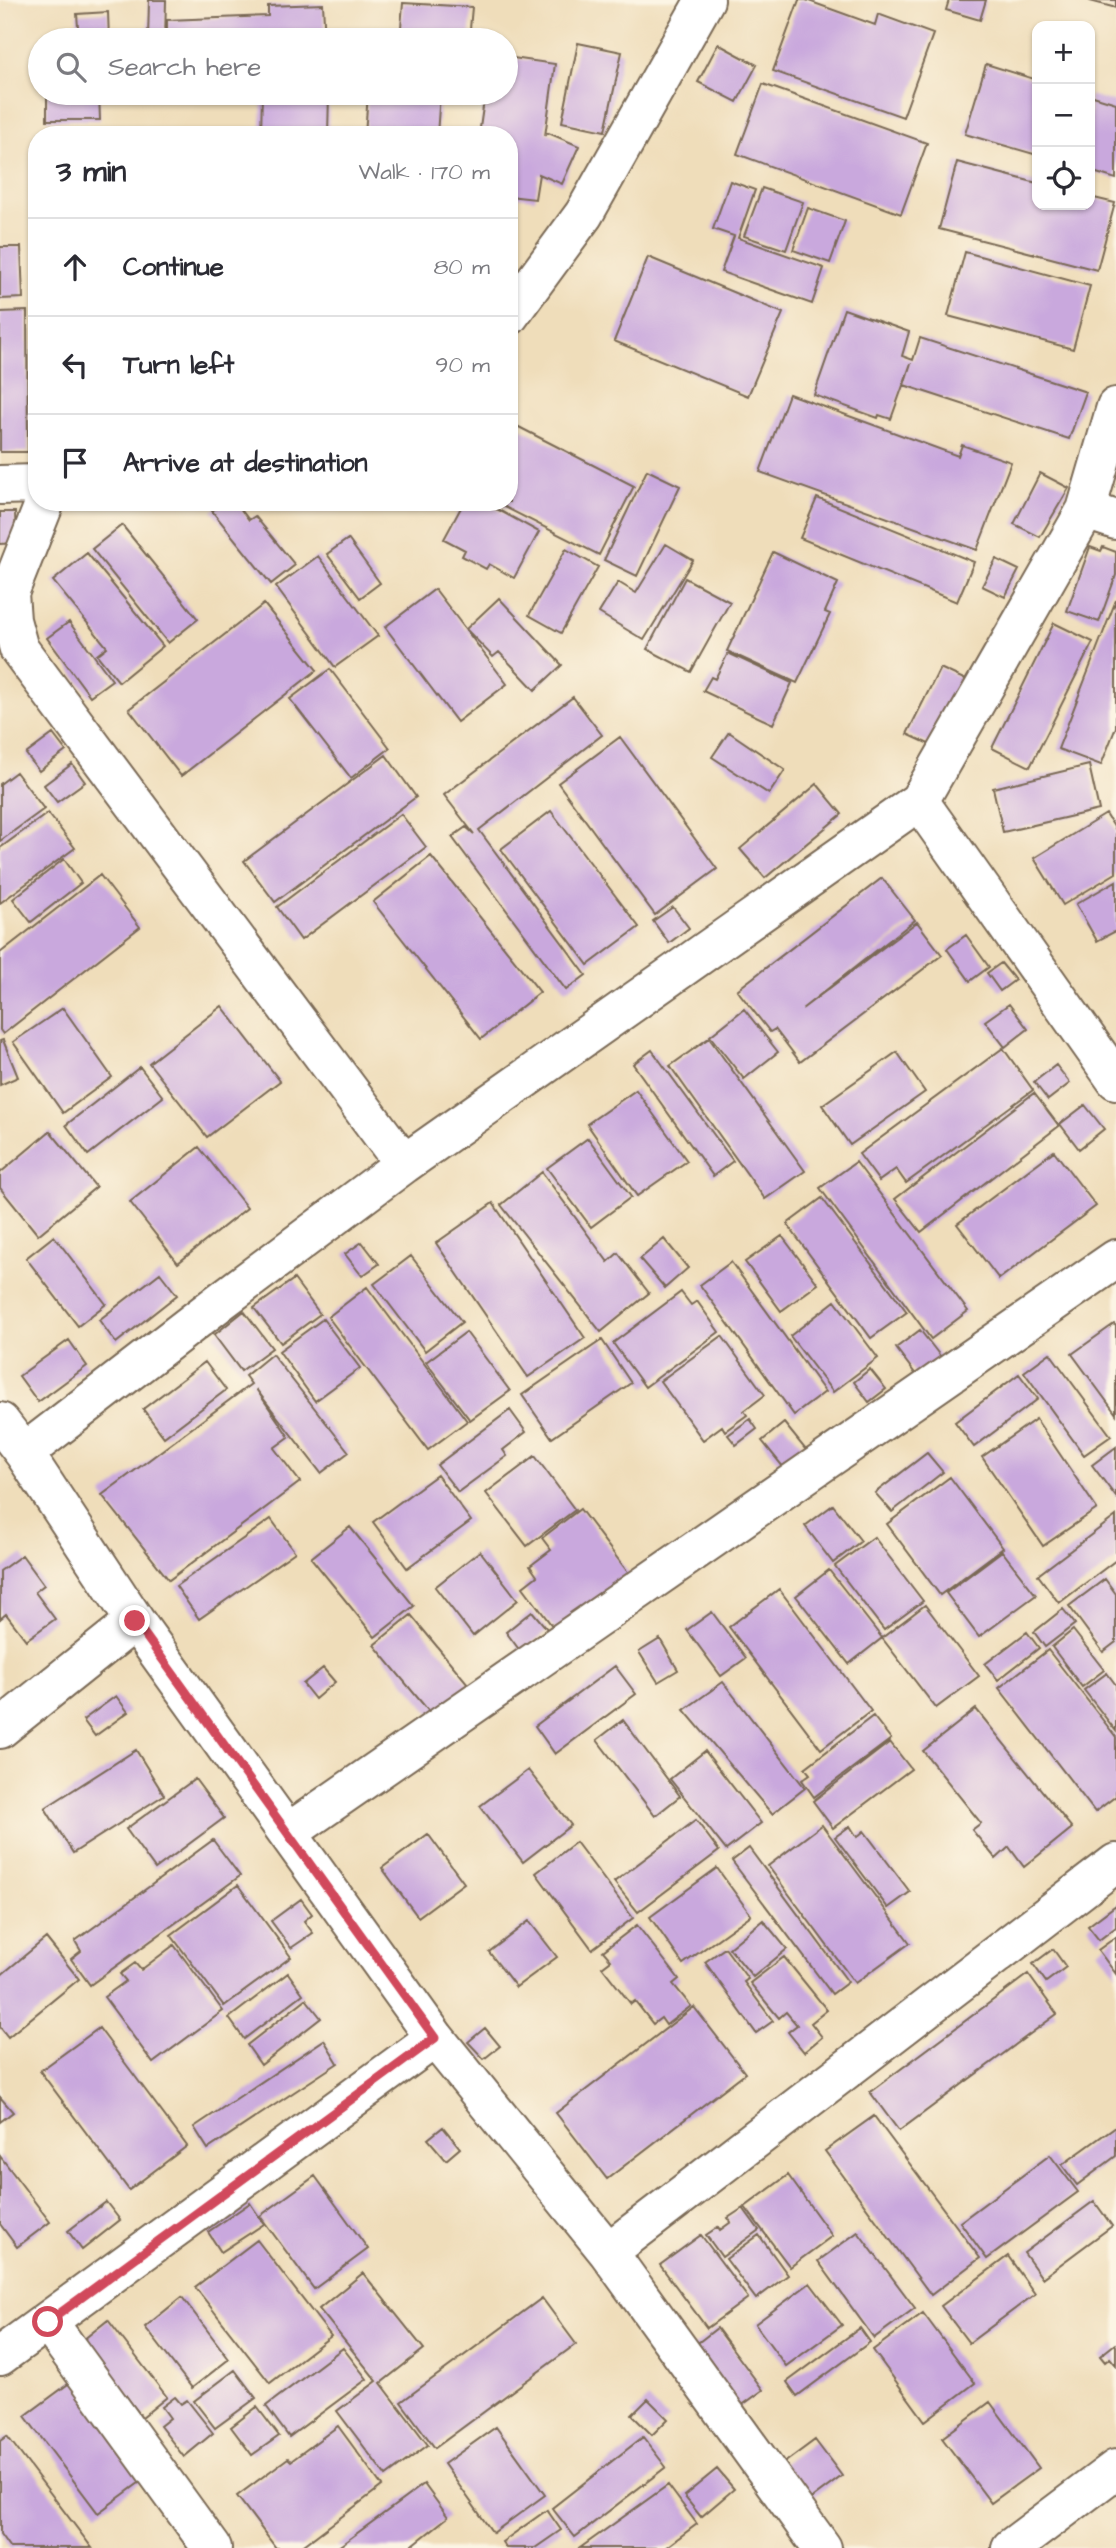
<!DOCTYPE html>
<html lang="en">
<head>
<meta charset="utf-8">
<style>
  body { margin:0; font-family:"Architects Daughter",sans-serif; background:#f2f2f3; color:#2b2b33 }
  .controls { position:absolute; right:21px; top:21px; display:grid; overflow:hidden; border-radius:14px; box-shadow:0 2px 5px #0004 }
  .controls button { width:63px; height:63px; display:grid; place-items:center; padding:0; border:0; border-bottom:2px solid #e1e1e2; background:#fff; color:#2b2b33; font:35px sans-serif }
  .stop { position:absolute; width:21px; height:21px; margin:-16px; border:5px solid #d1495b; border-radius:50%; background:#fff }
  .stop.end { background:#d1495b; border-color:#fff; box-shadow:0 2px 7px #0008 }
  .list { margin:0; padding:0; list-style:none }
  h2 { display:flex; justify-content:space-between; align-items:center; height:91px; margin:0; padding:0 28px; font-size:30px }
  h2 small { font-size:23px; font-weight:400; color:#7c7c81 }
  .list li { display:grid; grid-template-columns:46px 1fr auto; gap:21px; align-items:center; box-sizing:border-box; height:98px; padding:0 28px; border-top:2px solid #e1e1e2 }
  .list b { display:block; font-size:26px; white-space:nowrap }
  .list em { font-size:23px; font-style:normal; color:#7c7c81 }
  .icon { flex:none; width:38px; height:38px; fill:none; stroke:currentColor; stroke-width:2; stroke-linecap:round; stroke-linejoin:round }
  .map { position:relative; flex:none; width:1116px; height:2548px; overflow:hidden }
  .search { position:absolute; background:#fff; box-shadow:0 2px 5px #0004; left:28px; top:28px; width:490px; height:77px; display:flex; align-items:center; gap:18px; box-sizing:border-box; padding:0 24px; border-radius:38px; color:#7c7c81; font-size:26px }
  .panel { position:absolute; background:#fff; box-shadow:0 2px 5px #0004; left:28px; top:126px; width:490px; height:385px; border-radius:28px }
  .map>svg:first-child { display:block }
</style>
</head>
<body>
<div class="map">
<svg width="1116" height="2548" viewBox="0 0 1116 2548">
  <rect width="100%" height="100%" fill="#fcf5e5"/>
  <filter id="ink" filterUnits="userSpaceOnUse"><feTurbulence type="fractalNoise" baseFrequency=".0143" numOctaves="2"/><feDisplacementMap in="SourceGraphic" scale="14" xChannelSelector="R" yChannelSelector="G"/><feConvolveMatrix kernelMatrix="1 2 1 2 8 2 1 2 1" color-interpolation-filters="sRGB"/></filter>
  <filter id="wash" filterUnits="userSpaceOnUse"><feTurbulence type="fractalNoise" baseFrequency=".00686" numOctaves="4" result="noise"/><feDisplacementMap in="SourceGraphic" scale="28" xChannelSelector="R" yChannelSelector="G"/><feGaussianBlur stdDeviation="1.57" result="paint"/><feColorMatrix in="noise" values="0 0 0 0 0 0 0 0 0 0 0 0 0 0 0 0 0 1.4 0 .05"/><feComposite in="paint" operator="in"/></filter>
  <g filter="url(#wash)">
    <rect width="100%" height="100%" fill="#efddba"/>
    <g id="blocks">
      <path fill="#c9a8dd" d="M149,0H166L165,40H148Z
        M799,0H806L875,25L878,14L933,34L903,117L773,71Z
        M949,0H986L980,20L946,10Z
        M1116,0V8L1090,1V0Z
        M403,3L472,7L469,40H400Z
        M323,4L325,40H167V20L268,16V6Z
        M108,12L109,40H79L77,14Z
        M578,43L622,52L605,131L562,122Z
        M718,44L757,65L737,102L698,82Z
        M506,57L555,64L545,136L546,132L579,146L562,184L539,174L535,199L509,196V135H479L485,93H506Z
        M986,64L1037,80V155L965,134Z
        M763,84L927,143L901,214L737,154Z
        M47,93H99L100,120H47Z
        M262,93H329L328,135H261Z
        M368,93H440L437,135H365Z
        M1090,95L1116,103V179L1090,171Z
        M957,162L1037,183V205H1090V197L1115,203L1097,270L939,229Z
        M730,181L755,190L738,238L824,268L812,304L721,272L734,236L713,229Z
        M762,188L803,202L786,250L744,236Z
        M808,208L845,221L830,263L793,250Z
        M0,247H21L23,298L0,299Z
        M965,252L1090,286L1073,349L948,316Z
        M648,257L783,313L748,396L614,341Z
        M844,309L909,332L902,356L913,360L920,338L1086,392L1069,439L904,385L911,363L891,419L879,415L878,418L814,395Z
        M27,311L28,452H0V312Z
        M789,394L958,456L962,445L1011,462L977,550L760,472Z
        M513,424L634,486L599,555L495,502H509V431Z
        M647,470L680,486L637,576L604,560Z
        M1040,473L1069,488L1040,537L1014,524Z
        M817,498L974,562L957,602L800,538Z
        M224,502H235L249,520L255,516L295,565L271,584L212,511Z
        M464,502H484L539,532L514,578L489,564L486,569L462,556L465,550L444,539Z
        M0,512H15L16,543L0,544Z
        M122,525L198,619L168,643L92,549Z
        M348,539L380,583L360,598L327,554Z
        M666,544L693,560L644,640L599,613L618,582L636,593Z
        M1090,547L1101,551L1103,547L1116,552V575L1099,622L1067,611Z
        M566,549L598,567L561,633L529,615Z
        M773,552L838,583L825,612L830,614L797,683L727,651Z
        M87,553L163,646L119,682L97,655L107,647L53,581Z
        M318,556L378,636L335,667L276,587Z
        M996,559L1019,570L1005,597L982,586Z
        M685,578L730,602L691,672L647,649Z
        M435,589L507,684L457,722L385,627Z
        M499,598L562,665L535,690L499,652L493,657L466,629Z
        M1116,600V727L1101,765L1058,749Z
        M264,604L317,670L181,776L129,709Z
        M69,622L112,680L90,696L47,638Z
        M1054,623L1093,642L1030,767L992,748Z
        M728,653L792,683L773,724L703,691L711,677L715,679Z
        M940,668L966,680L933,746L907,734Z
        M330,669L390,748L351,778L290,699Z
        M573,697L602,735L479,830L586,975L566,990L452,837L466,827L474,834L444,795Z
        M729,732L785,770L769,794L712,757Z
        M53,734L66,751L39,771L26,754Z
        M620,737L717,869L655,915L558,783Z
        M386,755L416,797L275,902L244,861Z
        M72,764L85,782L57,802L44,785Z
        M1089,765L1099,810L1003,832L993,788Z
        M16,772L44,809L0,841V784Z
        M817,784L842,814L765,878L740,849Z
        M551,811L639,927L588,965L501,849Z
        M48,813L75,848L0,903V848Z
        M401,814L426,847L301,940L277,907Z
        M1106,814L1116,830V873L1063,905L1034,858Z
        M431,856L540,992L481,1039L373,902Z
        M64,859L81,883L31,922L13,899Z
        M100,875L140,927L3,1034L0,1030V953Z
        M882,878L915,920L802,1009L917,922L942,955L800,1062L775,1029L770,1032L737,990Z
        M1116,881V931L1097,941L1076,904Z
        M673,907L689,928L669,943L653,921Z
        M966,935L989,967L970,981L947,949Z
        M1001,963L1015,980L1000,991L987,973Z
        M1009,1004L1028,1029L1005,1047L985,1021Z
        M222,1006L280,1081L207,1137L149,1063Z
        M63,1008L112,1077L63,1113L13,1042Z
        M744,1009L778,1052L744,1079L710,1036Z
        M709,1038L805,1171L765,1199L670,1066Z
        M3,1040L18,1077L0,1085V1041Z
        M1003,1048L1033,1090L906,1183L896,1169L879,1181L859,1154Z
        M652,1050L733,1161L713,1176L633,1064Z
        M897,1052L925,1092L850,1145L822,1105Z
        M1056,1065L1070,1083L1048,1100L1034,1082Z
        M140,1067L163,1097L88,1155L66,1125Z
        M636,1090L687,1161L637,1196L587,1124Z
        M1034,1093L1059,1126L921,1232L895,1199Z
        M1085,1105L1104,1129L1079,1149L1060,1124Z
        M50,1131L96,1187L38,1235L0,1188V1173Z
        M588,1138L631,1197L591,1227L547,1168Z
        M199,1147L247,1208L178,1263L130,1202Z
        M1054,1151L1096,1206L999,1279L957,1224Z
        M856,1162L968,1311L931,1339L820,1188Z
        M542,1172L608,1262L618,1253L649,1293L601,1332L501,1205Z
        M822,1198L907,1312L871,1338L787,1224Z
        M493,1203L585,1338L528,1377L436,1243Z
        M54,1236L106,1304L78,1326L26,1258Z
        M782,1236L818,1284L781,1311L745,1262Z
        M664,1239L688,1268L665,1288L640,1259Z
        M362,1242L379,1264L362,1276L345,1254Z
        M411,1256L462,1322L425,1351L374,1284Z
        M731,1262L825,1392L794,1415L700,1285Z
        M160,1273L177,1295L116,1343L99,1320Z
        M294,1279L320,1314L281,1343L254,1308Z
        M367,1287L467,1421L428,1450L328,1317Z
        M681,1292L691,1305L697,1301L719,1332L645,1387L613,1343Z
        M835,1301L878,1358L833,1392L790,1336Z
        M244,1311L272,1348L241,1371L214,1335Z
        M323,1319L360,1368L315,1401L279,1351Z
        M1114,1324L1116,1326V1414L1072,1354Z
        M920,1330L941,1357L917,1376L896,1348Z
        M466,1332L510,1391L470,1420L426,1362Z
        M722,1336L765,1395L744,1411L747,1415L725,1431L722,1426L703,1440L660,1381Z
        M69,1340L87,1366L38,1402L19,1376Z
        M602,1340L631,1383L552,1438L522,1395Z
        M1050,1353L1111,1436L1084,1455L1024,1372Z
        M272,1354L349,1452L321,1473L256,1389L289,1437L274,1448L300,1482L169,1580L102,1495L251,1384L245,1376Z
        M205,1362L226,1390L164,1437L143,1409Z
        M870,1369L886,1389L869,1402L854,1382Z
        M1019,1374L1038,1399L974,1447L955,1422Z
        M510,1410L526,1432L503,1450L507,1456L458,1492L437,1465Z
        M750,1419L757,1429L736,1445L728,1435Z
        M1036,1419L1097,1509L1043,1546L982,1457Z
        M784,1423L806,1450L784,1468L762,1441Z
        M1116,1447V1497L1092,1465Z
        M927,1453L943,1472L892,1512L875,1493Z
        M535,1456L575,1510L527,1546L486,1493Z
        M437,1475L471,1521L407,1568L373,1522Z
        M950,1477L1003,1548L940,1595L887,1524Z
        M833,1505L861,1541L833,1563L805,1526Z
        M580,1509L630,1575L556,1631L523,1587L537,1576L530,1566L551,1550L542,1538Z
        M1116,1516V1560L1059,1603L1038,1575Z
        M271,1519L295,1552L199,1619L176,1586Z
        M350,1527L414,1606L375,1637L311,1558Z
        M874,1537L923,1601L884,1630L835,1566Z
        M480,1551L518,1600L473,1636L435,1587Z
        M1002,1551L1036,1595L979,1637L946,1593Z
        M22,1555L44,1585L35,1592L55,1619L26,1640L6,1614L0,1619V1571Z
        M829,1570L882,1638L849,1664L796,1596Z
        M1105,1579L1116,1594V1642L1103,1652L1069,1606Z
        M779,1589L871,1711L821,1749L729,1627Z
        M925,1605L979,1676L936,1708L882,1638Z
        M1063,1609L1075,1624L1045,1647L1034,1632Z
        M532,1611L548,1630L521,1652L506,1632Z
        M712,1612L746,1658L721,1676L687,1630Z
        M411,1615L473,1690L436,1720L374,1645Z
        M1073,1630L1104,1670L1082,1687L1052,1647Z
        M1027,1632L1039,1648L998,1680L985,1664Z
        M660,1639L678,1670L658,1682L639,1652Z
        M1048,1650L1116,1737V1796L1095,1812L999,1688Z
        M615,1666L636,1694L555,1754L535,1726Z
        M323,1668L335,1682L315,1699L303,1684Z
        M1107,1673L1116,1685V1731L1084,1690Z
        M723,1682L805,1788L772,1814L684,1710Z
        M116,1696L128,1712L95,1736L83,1720Z
        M976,1709L1072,1828L1024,1867L1009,1847L996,1859L972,1830L981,1823L923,1751Z
        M873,1716L891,1739L814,1797L802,1780L810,1774L805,1768Z
        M623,1720L680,1796L655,1816L597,1740Z
        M890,1742L911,1769L833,1828L813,1801Z
        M136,1750L164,1795L73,1853L45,1808Z
        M705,1751L761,1823L726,1850L670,1779Z
        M528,1770L571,1825L523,1862L480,1806Z
        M195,1779L224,1818L155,1869L126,1829Z
        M696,1820L719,1851L638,1912L614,1882Z
        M822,1825L910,1943L855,1983L768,1866Z
        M850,1826L857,1837L864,1831L910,1892L888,1908L835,1837Z
        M428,1834L464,1883L418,1917L382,1868Z
        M213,1840L240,1876L90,1985L71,1959L81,1951L75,1941Z
        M576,1842L633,1918L592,1949L536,1873Z
        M749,1848L848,1982L832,1994L732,1861Z
        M717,1868L751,1915L683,1964L650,1917Z
        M238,1885L291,1957L224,2006L171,1935Z
        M301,1899L312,1914L304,1921L313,1933L291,1948L271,1921Z
        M1116,1905V1927L1099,1940L1088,1926Z
        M763,1920L787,1949L753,1977L729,1948Z
        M529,1921L557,1957L516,1987L489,1952Z
        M637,1925L679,1979L673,1984L691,2006L666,2025L661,2018L653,2024L635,2001L631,2004L602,1967L611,1960L603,1951Z
        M1116,1937V1974L1098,1950Z
        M46,1938L79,1979L8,2037L0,2027V1976Z
        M174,1945L223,2011L153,2063L104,1997L126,1981L120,1974L135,1963L141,1970Z
        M725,1948L748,1979L744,1982L773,2021L756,2033L705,1962Z
        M1053,1949L1066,1967L1046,1982L1033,1964Z
        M784,1957L827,2010L811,2023L822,2037L804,2052L788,2032L797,2025L786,2012L779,2018L750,1983Z
        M288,1973L303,1994L244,2039L229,2018Z
        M1028,1974L1057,2014L899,2131L870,2092Z
        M306,1999L321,2018L261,2065L247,2045Z
        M694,2007L745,2073L607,2179L556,2113Z
        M99,2028L187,2146L129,2190L40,2071Z
        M485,2028L500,2046L484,2059L468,2042Z
        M324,2040L338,2063L208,2149L194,2127Z
        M0,2097L13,2112L0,2122Z
        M874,2116L980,2258L931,2295L825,2151Z
        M1116,2126V2156L1077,2185L1062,2165Z
        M443,2127L460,2148L446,2160L428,2139Z
        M1050,2155L1078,2192L987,2259L960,2222Z
        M0,2156L50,2222L17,2247L0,2224Z
        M788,2175L832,2236L790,2267L745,2207Z
        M315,2176L368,2249L314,2289L260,2216Z
        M1094,2201L1112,2226L1042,2278L1024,2253Z
        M106,2202L120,2220L82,2250L68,2231Z
        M250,2203L264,2224L221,2252L208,2232Z
        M743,2208L759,2230L722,2257L706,2235L718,2227L720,2230L731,2222L728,2218Z
        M858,2232L915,2308L874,2338L818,2261Z
        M701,2235L748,2298L707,2328L660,2265Z
        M759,2235L788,2275L756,2299L726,2259Z
        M257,2240L331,2336L270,2383L195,2287Z
        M1008,2256L1035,2294L969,2343L941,2306Z
        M363,2273L424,2349L381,2383L428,2445L386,2476L337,2411L377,2381L319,2309Z
        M810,2283L842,2325L786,2366L755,2324Z
        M182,2297L229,2359L192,2388L145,2327Z
        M542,2298L576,2344L435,2448L401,2402Z
        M923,2313L975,2383L925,2421L873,2350Z
        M108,2320L167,2397L142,2417L83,2340Z
        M717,2328L763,2390L730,2414L685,2353Z
        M860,2328L870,2342L797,2396L787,2382Z
        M1115,2344L1116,2346V2365L1110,2358L1105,2362L1100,2356Z
        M343,2348L367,2379L289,2437L266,2406Z
        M235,2370L256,2398L215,2428L194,2401Z
        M75,2379L147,2477L98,2513L25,2416Z
        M175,2397L181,2404L187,2400L213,2433L184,2457L160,2426L170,2418L162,2407Z
        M648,2399L668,2419L652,2435L632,2415Z
        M990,2402L1039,2468L991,2503L942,2438Z
        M257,2407L279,2436L252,2455L231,2427Z
        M338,2426L382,2486L300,2548H276L237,2496L288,2458L291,2461Z
        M496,2427L545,2495L493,2533L444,2464Z
        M7,2436L92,2548H10L0,2534V2441Z
        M643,2437L666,2467L575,2537L552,2508Z
        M815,2440L842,2476L806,2503L780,2466Z
        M717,2469L734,2489L701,2517L684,2496Z
        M424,2484L448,2517L409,2548H337Z
        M668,2485L697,2524L665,2548H580Z
        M547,2510L561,2530L535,2548H506L502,2542Z"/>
    </g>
  </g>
  <g filter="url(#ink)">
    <use href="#blocks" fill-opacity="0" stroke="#7a6955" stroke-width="2"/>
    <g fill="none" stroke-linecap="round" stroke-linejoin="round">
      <defs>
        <path id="minor" d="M509,316L584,214L705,0
          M0,485L37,484
          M45,502L9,593L11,620L19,649L404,1164
          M1086,510L1116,520
          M919,801L1116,1080
          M0,1422L24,1453L135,1621L435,2038L608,2252L822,2548
          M24,1453L221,1301L404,1164L919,801L1086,510L1116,407
          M0,1729L135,1621
          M289,1832L1116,1259
          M608,2252L1116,1863
          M48,2322L212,2548
          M0,2356L435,2038
          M1011,2548L1116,2469"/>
      </defs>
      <use href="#minor" stroke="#7a6955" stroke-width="42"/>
      <use href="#minor" stroke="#fff" stroke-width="38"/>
    </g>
  </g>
  <g fill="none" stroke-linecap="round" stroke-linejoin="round" filter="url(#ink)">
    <path stroke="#d1495b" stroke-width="9" d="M48,2322L435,2038L135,1621"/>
  </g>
</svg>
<div class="controls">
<button>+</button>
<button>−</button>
<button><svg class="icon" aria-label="locate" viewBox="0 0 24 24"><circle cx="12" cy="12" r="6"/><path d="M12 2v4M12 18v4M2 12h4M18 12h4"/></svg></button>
</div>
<div class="stop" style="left:48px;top:2322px"></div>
<div class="stop end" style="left:135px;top:1621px"></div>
<div class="search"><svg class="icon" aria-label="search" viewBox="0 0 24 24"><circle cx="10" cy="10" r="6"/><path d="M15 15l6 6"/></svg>Search here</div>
<section class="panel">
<h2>3 min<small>Walk · 170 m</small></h2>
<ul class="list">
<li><svg class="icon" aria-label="ahead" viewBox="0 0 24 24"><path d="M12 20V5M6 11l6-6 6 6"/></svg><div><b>Continue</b></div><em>80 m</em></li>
<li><svg class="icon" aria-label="left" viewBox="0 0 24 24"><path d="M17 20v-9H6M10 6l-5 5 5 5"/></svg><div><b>Turn left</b></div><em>90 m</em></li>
<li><svg class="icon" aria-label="arrive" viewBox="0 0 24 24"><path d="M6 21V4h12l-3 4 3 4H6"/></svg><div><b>Arrive at destination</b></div></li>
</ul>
</section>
</div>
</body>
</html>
